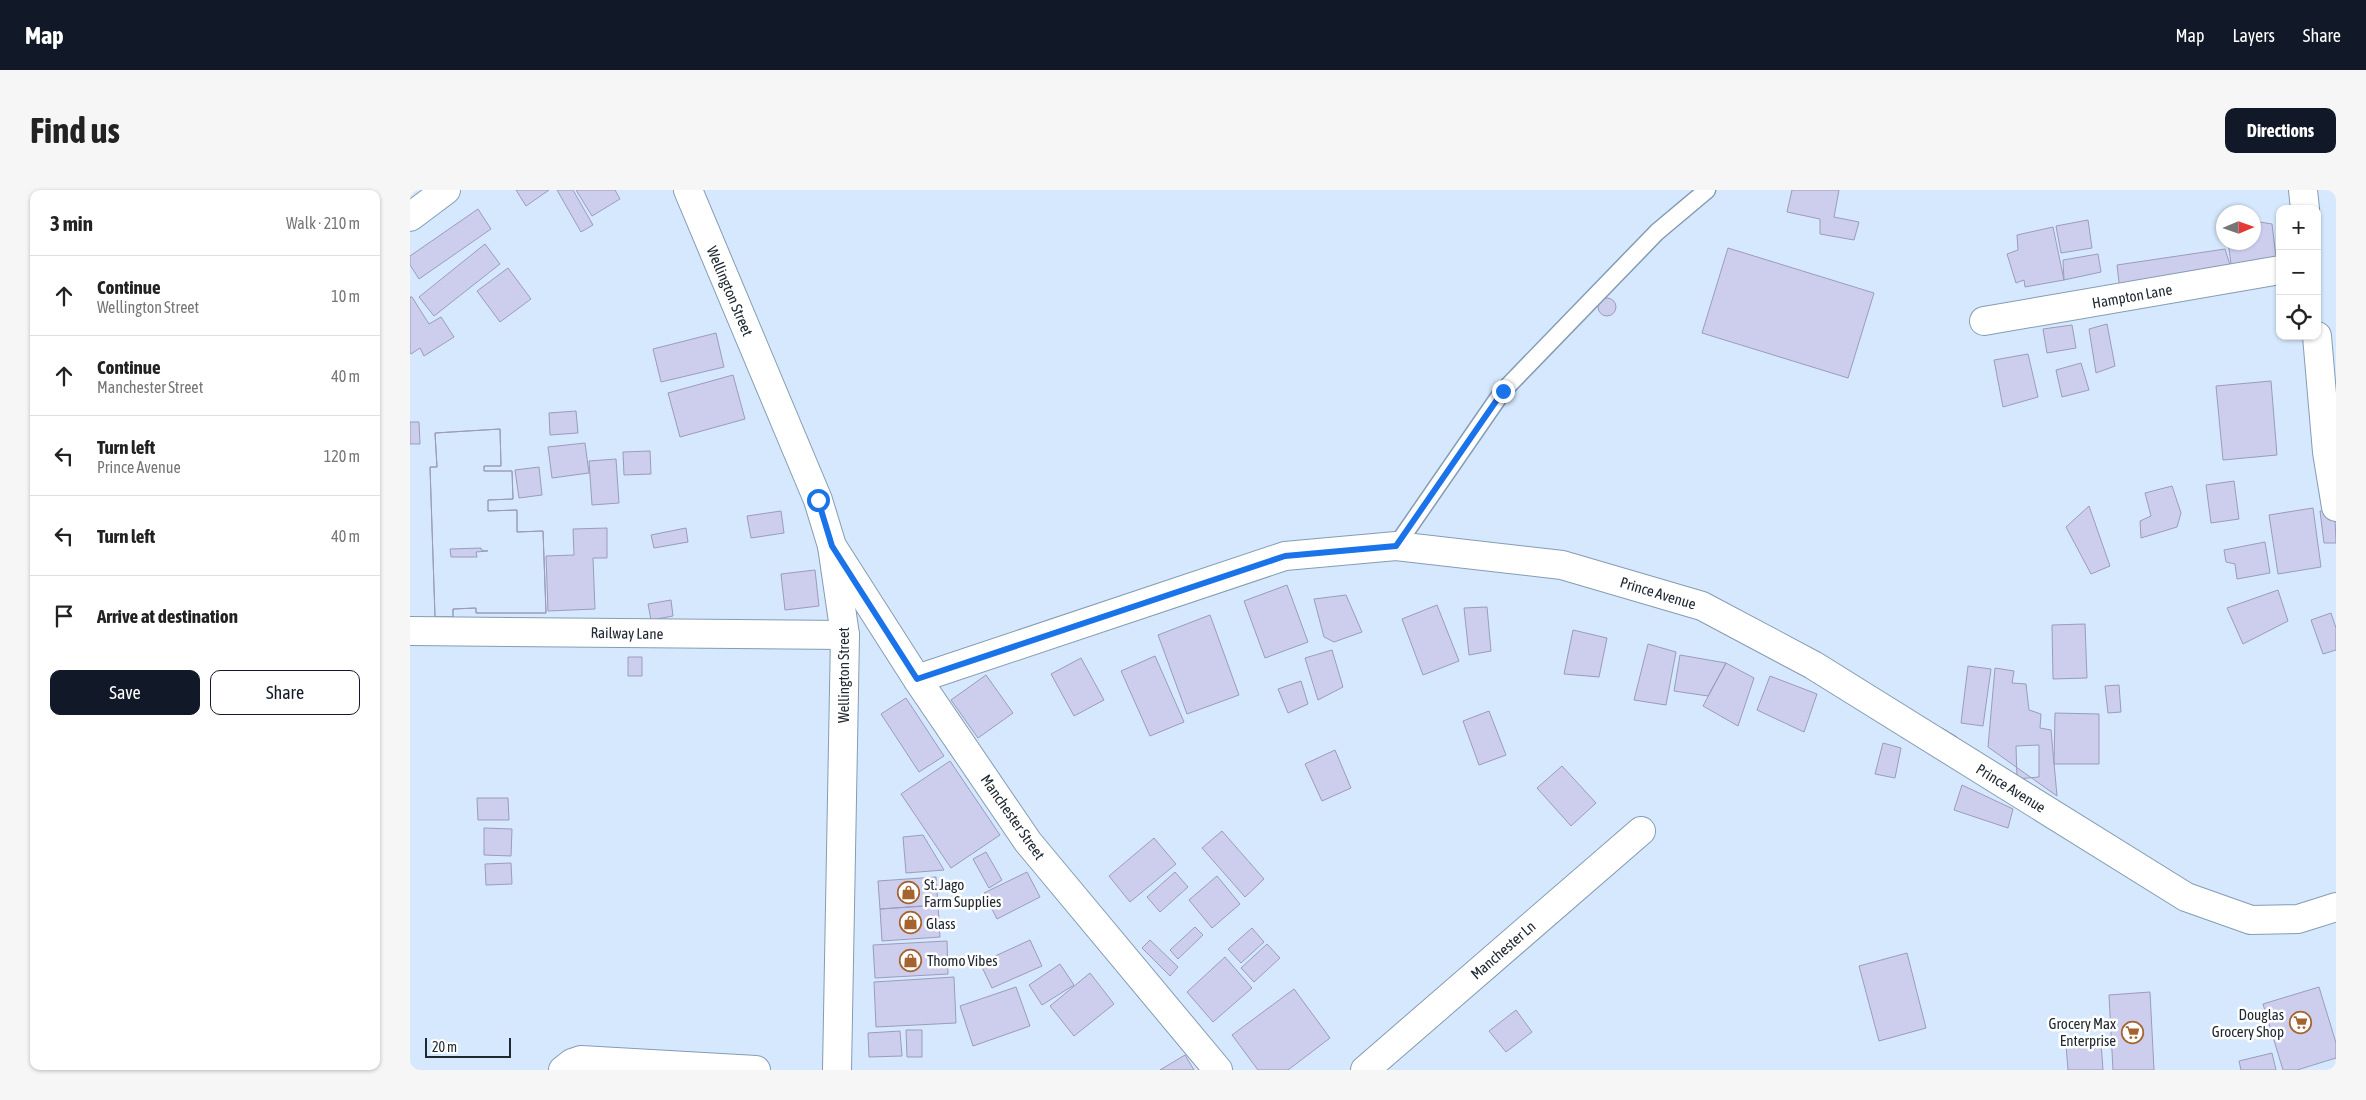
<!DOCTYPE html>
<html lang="en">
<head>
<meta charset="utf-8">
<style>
  body { margin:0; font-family:"Asap Condensed",sans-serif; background:#f6f6f6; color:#222 }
  .controls { position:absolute; right:15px; top:15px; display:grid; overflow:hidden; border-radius:10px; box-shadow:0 1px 4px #0004 }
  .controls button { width:45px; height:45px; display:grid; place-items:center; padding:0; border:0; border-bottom:1px solid #e0e0e0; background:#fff; color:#222; font:25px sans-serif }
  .compass { position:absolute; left:1806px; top:15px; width:45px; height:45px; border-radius:50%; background:#fff; box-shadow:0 1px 4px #0004; rotate:88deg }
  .scale { position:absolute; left:15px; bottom:12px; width:86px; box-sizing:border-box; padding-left:5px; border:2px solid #202932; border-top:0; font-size:14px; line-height:18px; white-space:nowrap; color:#202932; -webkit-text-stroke:4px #fff; paint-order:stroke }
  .stop { position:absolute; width:15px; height:15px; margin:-11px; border:4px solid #1a73e8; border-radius:50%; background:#fff }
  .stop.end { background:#1a73e8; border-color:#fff; box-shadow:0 1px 5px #0008 }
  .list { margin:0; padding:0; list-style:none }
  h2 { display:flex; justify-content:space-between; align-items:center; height:65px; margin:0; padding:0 20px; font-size:21px }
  h2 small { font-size:16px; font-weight:400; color:#767676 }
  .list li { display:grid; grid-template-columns:32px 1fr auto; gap:15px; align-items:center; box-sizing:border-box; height:80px; padding:0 20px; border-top:1px solid #e0e0e0 }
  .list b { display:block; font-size:19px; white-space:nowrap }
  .list p { margin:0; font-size:16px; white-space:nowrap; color:#767676 }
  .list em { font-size:16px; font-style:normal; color:#767676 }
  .actions { display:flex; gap:10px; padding:15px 20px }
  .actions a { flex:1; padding:11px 0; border:1px solid #111827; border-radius:10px; text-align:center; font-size:18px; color:#111827 }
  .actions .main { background:#111827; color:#fff }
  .icon { flex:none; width:28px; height:28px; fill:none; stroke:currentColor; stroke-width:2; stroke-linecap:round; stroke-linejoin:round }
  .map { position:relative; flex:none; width:1926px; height:880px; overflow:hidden; border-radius:10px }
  header { display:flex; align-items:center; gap:30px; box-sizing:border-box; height:70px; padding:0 25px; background:#111827; color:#fff }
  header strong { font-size:24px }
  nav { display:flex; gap:28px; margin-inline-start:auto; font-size:18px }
  .intro { display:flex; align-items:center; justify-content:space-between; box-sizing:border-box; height:120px; padding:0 30px }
  h1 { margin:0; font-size:35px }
  .button { padding:12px 22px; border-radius:10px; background:#111827; color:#fff; font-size:18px; font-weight:700 }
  main { display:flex; gap:30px; padding:0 30px }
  aside { flex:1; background:#fff; border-radius:10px; box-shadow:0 1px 4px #0004 }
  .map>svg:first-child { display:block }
</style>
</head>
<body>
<header>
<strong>Map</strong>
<nav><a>Map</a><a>Layers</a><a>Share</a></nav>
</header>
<div class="intro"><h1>Find us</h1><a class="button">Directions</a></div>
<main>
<aside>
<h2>3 min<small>Walk · 210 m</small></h2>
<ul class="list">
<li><svg class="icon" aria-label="ahead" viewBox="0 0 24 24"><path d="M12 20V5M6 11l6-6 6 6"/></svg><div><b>Continue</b><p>Wellington Street</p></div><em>10 m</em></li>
<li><svg class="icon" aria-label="ahead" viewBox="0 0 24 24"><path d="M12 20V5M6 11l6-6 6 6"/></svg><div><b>Continue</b><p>Manchester Street</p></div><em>40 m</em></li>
<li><svg class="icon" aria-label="left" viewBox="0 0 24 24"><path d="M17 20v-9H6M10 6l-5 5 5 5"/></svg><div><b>Turn left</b><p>Prince Avenue</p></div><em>120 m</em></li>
<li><svg class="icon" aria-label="left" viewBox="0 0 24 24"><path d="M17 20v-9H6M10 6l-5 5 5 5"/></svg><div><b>Turn left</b></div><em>40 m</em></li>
<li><svg class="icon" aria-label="arrive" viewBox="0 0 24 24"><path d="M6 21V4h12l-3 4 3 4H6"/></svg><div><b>Arrive at destination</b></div></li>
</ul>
<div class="actions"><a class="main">Save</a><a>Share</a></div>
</aside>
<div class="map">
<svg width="1926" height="880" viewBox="0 0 1926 880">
  <rect width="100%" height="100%" fill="#d5e8fd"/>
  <path fill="#cdceee" stroke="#9b9cba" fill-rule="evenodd" d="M106,0H139L116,16Z
    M147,0H163L183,35L171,42Z
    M166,0H205L210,9L182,26Z
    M1382,0H1429L1424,27L1449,32L1444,50L1410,44V29L1377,22Z
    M68,19L81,39L9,89L0,75V66Z
    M1678,30L1682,58L1651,63L1646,36Z
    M1844,31L1862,34L1867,75L1822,81L1818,52H1844Z
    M1643,37L1654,90L1615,97L1614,90L1606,93L1597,64L1608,60L1607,45Z
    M75,54L90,74L24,126L9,107Z
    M1318,58L1464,103L1438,188L1292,143Z
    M1815,59L1822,81L1710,101L1707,75Z
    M1688,64L1691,82L1654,90L1653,70Z
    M98,78L121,109L90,132L67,101Z
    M0,107H2L19,134L31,127L44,147L14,166L10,158L1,164L0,162Z
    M1188 117a9 9 0 1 1 18 0a9 9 0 1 1-18 0Z
    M1697,134L1705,176L1686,183L1679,139Z
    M1662,135L1666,158L1637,163L1633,139Z
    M306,143L314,177L251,192L243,159Z
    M1618,164L1628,207L1593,217L1584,170Z
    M1671,173L1679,200L1652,207L1646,180Z
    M323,185L335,229L270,247L258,203Z
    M1861,191L1867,265L1813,270L1806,196Z
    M166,221L168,243L140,245L139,223Z
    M0,232H9L10,254H0Z
    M90,239L91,276H74V281H102L103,309L78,310V321L107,320V342L133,341L136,423H66V418L43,419V427H25L20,277H27L25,243ZM71,358V360L78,361L66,362L67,367H41L40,359Z
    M90,239L91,276H74V281H102L103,309L78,310V321L107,320V342L133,341L136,423H66V418L43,419V427H25L20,277H27L25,243Z
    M175,253L179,283L142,288L138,257Z
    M240,261L241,284L214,285L213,262Z
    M206,269L209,313L182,315L179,271Z
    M129,277L132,305L109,308L105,280Z
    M1824,291L1829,329L1801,333L1796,295Z
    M1762,296L1771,323L1767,337L1731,348L1730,331L1741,326L1735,303Z
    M1679,316L1700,376L1681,384L1656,337Z
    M1903,318L1911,377L1868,384L1859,325Z
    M371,321L374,343L341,348L337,326Z
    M1910,321L1921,322L1925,328L1926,353H1914Z
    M197,338V368H183L185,419L138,421L136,366L164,365L163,339Z
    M276,338L278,352L244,358L241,345Z
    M1855,352L1860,383L1827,389L1825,374L1816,372L1814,360Z
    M405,380L409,416L375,420L371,384Z
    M877,395L898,452L855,468L834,411Z
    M1868,400L1878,431L1833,454L1817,418Z
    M936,405L952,442L924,452L914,447L904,409Z
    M261,410L263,426L241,430L238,414Z
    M1027,415L1049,471L1013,485L992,429Z
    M1077,417L1081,461L1059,465L1054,418Z
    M1921,423L1926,438V460L1913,464L1901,430Z
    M800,425L829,505L777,524L748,445Z
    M1675,434L1677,488L1643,489L1642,435Z
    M1163,440L1197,448L1189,487L1154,484Z
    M1238,454L1266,462L1256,515L1224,510Z
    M922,460L933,497L908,510L895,468Z
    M1270,465L1316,473L1298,506L1264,501Z
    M745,466L774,532L740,546L711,481Z
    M218,467H232V486H218Z
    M671,468L694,510L664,526L641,484Z
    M1316,473L1344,488L1328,536L1293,516Z
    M1558,476L1581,479L1573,536L1551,533Z
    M1585,478L1604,481L1602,493L1616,494L1619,520L1631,524L1630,538L1641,540L1647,606L1578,557Z
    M576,485L603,523L568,548L541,510Z
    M1360,486L1407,504L1394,542L1347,520Z
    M891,491L898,514L878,523L868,499Z
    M1709,495L1711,522L1698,523L1695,496Z
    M496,508L534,566L509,582L471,524Z
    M1079,521L1096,565L1069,575L1053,531Z
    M1645,523L1689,524V574H1644Z
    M1532,538L1547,547L1543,553L1529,543Z
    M1473,553L1491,558L1485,588L1465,584Z
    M1629,555V587L1607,589L1606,556Z
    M925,560L941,598L912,611L895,574Z
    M540,571L590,645L541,678L491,604Z
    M1152,576L1186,613L1161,636L1127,598Z
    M1552,595L1603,619L1598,638L1544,620Z
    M67,608H98L99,630H68Z
    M74,638L102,639L101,666L74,665Z
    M812,641L854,689L835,707L792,658Z
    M513,645L534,680L496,683L493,647Z
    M744,648L766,674L720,712L699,686Z
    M576,662L592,690L579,698L563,669Z
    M101,673L102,694L76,695L75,674Z
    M617,682L630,707L587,729L574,703Z
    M765,682L778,697L750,722L737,707Z
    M807,686L830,714L802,738L779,710Z
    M526,687L528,715L470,719L468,691Z
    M528,715L530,747L472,751L470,719Z
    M785,737L793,745L768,769L760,760Z
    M842,738L854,752L831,773L818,759Z
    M620,750L632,776L582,798L570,773Z
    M740,750L768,777L760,786L732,758Z
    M537,751L538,784L465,788L463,755Z
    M857,754L870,768L844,792L831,778Z
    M1497,763L1516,838L1469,851L1449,776Z
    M815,767L842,798L803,832L777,802Z
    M650,774L664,795L632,815L619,795Z
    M680,783L704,814L664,846L640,816Z
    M544,787L546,833L466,837L464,792Z
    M606,797L620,836L563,856L550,816Z
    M1909,797L1926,853V868L1887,880H1873L1853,814Z
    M884,799L920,848L878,880H848L822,845Z
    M1740,802L1744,880H1703L1699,805Z
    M1106,820L1122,842L1096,862L1079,841Z
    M496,840H512V867H497Z
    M490,841L492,866L459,867L458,843Z
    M1691,853L1693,880H1658L1656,855Z
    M1862,863L1866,880H1831L1829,871Z
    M775,865L784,880H750Z"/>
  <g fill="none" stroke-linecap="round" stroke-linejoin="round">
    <defs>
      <path id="lane" d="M986,356L1093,201L1247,42L1297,0"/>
      <path id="street" d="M0,27L36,0
        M1574,131L1870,80
        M422,356L507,489L618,652L808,880
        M0,441L435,445
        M507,489L875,366L986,356L1152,375L1292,416L1403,475L1776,707L1841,730L1888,729L1926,717
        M153,880L162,873L171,870L346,880
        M955,880L1231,641"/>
      <path id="secondary" d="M278,0L408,310L422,356L435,445L427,880
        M1893,0L1895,19
        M1907,146L1917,262L1926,317"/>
    </defs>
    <use href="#lane" stroke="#859cb4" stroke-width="19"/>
    <use href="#street" stroke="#859cb4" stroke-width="30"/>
    <use href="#secondary" stroke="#859cb4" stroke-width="30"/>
    <use href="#lane" stroke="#fff" stroke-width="16"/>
    <use href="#street" stroke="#fff" stroke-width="28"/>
    <use href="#secondary" stroke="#fff" stroke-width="28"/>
  </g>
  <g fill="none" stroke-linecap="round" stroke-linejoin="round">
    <path stroke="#1a73e8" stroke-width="6" d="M408,310L422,356L507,489L875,366L986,356L1093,201"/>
  </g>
  <defs>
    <symbol id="shop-ring" viewBox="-11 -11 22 22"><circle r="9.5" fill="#fff" stroke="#a5642f" stroke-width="1.5"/><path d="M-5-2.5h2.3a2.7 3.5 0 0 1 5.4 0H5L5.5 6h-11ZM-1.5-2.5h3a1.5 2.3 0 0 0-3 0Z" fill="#a5642f"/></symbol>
    <symbol id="supermarket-ring" viewBox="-11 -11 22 22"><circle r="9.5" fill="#fff" stroke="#a5642f" stroke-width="1.5"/><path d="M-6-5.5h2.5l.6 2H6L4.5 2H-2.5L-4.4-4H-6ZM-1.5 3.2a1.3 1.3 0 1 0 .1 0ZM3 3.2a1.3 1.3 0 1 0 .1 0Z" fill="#a5642f"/></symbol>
  </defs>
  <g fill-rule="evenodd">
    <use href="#shop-ring" x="486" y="690" width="25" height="25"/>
    <use href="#shop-ring" x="488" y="720" width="25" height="25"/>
    <use href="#shop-ring" x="488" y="758" width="25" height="25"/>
    <use href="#supermarket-ring" x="1878" y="820" width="25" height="25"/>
    <use href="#supermarket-ring" x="1710" y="830" width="25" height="25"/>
  </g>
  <g text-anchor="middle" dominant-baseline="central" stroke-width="5" stroke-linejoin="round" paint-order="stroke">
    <g font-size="15" fill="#202932" stroke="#fff">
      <text transform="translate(320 101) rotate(67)">Wellington Street</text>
      <text transform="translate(1722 106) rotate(-10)">Hampton Lane</text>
      <text transform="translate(1248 403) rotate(17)">Prince Avenue</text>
      <text transform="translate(217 443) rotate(1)">Railway Lane</text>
      <text transform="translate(433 485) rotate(-90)">Wellington Street</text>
      <text transform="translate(1601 598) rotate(32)">Prince Avenue</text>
      <text transform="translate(603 627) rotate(55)">Manchester Street</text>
      <text transform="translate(1093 760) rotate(-41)">Manchester Ln</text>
    </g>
    <g font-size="15" fill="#202932" stroke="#fff" text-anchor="start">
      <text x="514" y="694">St. Jago<tspan x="514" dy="17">Farm Supplies</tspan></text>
      <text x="516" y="733">Glass</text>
      <text x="517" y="770">Thomo Vibes</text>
      <text x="1874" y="824" text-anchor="end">Douglas<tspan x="1874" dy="17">Grocery Shop</tspan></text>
      <text x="1706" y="833" text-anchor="end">Grocery Max<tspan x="1706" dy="17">Enterprise</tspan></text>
    </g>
  </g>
</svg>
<div class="controls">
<button>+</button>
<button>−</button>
<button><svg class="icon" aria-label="locate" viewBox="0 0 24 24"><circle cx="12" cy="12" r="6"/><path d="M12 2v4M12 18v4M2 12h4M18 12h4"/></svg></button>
</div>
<svg class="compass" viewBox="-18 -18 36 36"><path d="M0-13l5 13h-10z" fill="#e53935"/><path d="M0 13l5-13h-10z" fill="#767676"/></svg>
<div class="scale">20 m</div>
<div class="stop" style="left:408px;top:310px"></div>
<div class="stop end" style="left:1093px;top:201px"></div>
</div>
</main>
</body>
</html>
